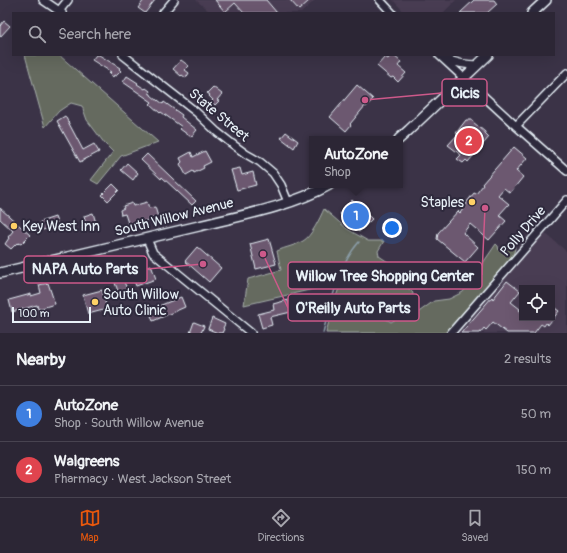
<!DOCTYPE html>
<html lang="en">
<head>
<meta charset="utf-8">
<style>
  body { margin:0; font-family:Pangolin,sans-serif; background:#383241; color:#f1f3f6 }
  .controls { position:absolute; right:12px; bottom:12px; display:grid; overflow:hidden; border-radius:0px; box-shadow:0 4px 16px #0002 }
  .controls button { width:36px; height:36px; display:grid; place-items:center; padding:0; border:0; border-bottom:1px solid #484350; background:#2c2635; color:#f1f3f6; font:20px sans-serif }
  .scale { position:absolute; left:12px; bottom:10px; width:79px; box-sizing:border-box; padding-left:4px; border:2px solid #e8f1f8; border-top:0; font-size:11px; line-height:14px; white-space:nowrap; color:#e8f1f8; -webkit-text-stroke:3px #2f2a3d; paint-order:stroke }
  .you { position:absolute; left:392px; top:228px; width:14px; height:14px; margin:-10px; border:3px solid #fff; border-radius:50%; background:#1a73e8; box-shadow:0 0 0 6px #1a73e833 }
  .badge { display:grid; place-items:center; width:26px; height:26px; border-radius:50%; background:#ea580c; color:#fff; font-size:13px; font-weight:700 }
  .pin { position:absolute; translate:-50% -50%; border:2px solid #fff; box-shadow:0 1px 4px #0006 }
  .popup { position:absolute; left:309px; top:136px; width:94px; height:52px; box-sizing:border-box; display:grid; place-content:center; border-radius:0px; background:#2c2635; filter:drop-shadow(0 1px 3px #0005); font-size:13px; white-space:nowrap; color:#a6a5ad }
  .popup b { font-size:15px; color:#f1f3f6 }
  .popup::after { content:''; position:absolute; left:50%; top:100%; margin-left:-8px; border:8px solid transparent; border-top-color:#2c2635 }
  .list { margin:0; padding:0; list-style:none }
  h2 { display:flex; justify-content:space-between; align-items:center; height:52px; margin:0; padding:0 16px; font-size:17px }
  h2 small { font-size:13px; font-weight:400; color:#a6a5ad }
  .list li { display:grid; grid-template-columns:26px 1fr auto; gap:12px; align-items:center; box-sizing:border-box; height:56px; padding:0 16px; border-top:1px solid #484350 }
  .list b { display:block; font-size:15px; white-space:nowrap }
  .list p { margin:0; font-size:13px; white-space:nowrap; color:#a6a5ad }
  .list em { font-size:13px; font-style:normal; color:#a6a5ad }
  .icon { flex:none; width:22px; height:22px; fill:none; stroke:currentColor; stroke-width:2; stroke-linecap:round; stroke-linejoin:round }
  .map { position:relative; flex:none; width:567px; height:333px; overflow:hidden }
  .search { position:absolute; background:#2c2635; box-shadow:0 4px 16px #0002; left:12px; right:12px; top:12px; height:44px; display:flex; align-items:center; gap:10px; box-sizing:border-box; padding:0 14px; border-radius:0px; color:#a6a5ad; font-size:15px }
  .sheet { height:164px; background:#2c2635 }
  nav { display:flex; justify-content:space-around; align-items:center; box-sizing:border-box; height:56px; border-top:1px solid #484350; background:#2c2635; font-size:11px; color:#a6a5ad }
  nav a { display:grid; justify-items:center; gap:2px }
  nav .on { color:#ea580c }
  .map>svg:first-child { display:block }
</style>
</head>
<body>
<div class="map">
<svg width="567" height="333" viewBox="0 0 567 333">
  <rect width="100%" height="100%" fill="#3b3347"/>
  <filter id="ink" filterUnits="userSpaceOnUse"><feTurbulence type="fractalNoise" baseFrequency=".025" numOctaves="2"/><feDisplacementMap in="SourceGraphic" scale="8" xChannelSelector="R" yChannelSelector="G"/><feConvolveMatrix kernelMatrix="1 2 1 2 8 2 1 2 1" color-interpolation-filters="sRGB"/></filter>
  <g filter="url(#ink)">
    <path fill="#4a3e53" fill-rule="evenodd" d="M196,0H315L301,13H211Z
      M393,0H456L443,13H405Z
      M545,233L567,252V333H454ZM522,288H552V318H522Z"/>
    <path fill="#656b5e" stroke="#a6aeab" d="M25,55H59L158,142L121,156L98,184L91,180L113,152L105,144L87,120L82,106L71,103L59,111L45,127Z
      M324,209L347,229L368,241H384L378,251L379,256L388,262L398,273L405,285L413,293L411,305L395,312L388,314L386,319L391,322L401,316L409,319L434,301L449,299L463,292L496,244L498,246L499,250H504L509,245L514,244L515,249L513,255L445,333H326L333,305L339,288L331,285L244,305L248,279L281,270L277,251C285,247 295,246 303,241C311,237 320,218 324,209Z"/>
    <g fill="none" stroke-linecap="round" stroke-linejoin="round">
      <path stroke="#8a9ca8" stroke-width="1.5" d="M323,333C325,324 328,315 330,305C337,283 343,260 359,242"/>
    </g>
    <path fill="#6c5870" stroke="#e8f1f8" d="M144,0H155L145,13L138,8Z
      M215,0H266L277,13H244L235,3L225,12Z
      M290,0H310L299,10Z
      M474,0H494L497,4L487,13H460Z
      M4,21L10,26L0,37V26Z
      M96,55H99L120,68L119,69L121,71L116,76L114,75L113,77L109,74L111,72L92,60Z
      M391,55H393L401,62L398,66L406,73L398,82L393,77L391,78L377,66L385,57L388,59Z
      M181,60L189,66L185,70L189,73L186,78L182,75L181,76L173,69Z
      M127,76L138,83L137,84L145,89L146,88L150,91L149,93L151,94V95L158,101V100L163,104L164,102L182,115L181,117L197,130L191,137L180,129L182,127L161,112L160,113L150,104L152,102L123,82Z
      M357,85L373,99L366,107L365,106L350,124L351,125L346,131L330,117Z
      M213,87L222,94L217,100L219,101L215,105L211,102L213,100L209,96L210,95L207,93Z
      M65,116L83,150L94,144L99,152L80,162L57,121Z
      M466,120H472L473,122L485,132V133L489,137L468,162L466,160L463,163L457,159L461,155L448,145L458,134L456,133Z
      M286,132L298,141L294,148L281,138Z
      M514,147L527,158L516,171L523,177L510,193L504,188L498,195L509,204L499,215L506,221L489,240L470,224L463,233L478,247L465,262L437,239L438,233L458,211L460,213L467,204L466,203L474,193L476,194L483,185L482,184Z
      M205,151L211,162L203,166L204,168L194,173L193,171L186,175L180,164L182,162L180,158L191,152L193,157Z
      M147,154L196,201L192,205L162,177L161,179L141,160Z
      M127,163L138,173L133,180L121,170Z
      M240,168L242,175L253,172L256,185L237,190L231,170Z
      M113,184L119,190L108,201L102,195Z
      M352,200L372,219L359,232L340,214Z
      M147,202L149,208L155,207L158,217L129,226L125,214L121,215L120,210L124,208L123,206L132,203L133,206Z
      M0,208L30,235L21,244L19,243L18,244L17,243L11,249L5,244L9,238L8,237L13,231L0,219Z
      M93,213L96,223L86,226L84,216Z
      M55,217L58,225L43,230L40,222Z
      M269,239L276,264L256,269L250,244Z
      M197,247L221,268L209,282L185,261Z
      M151,265L156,279L136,286L131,273Z
      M123,280L130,295L121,299L115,283Z
      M507,281L520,291L511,302L520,309L519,310L522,313V318H552V306L559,311L548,325L546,323L544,326L541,324L534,333H507L493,322L486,330L484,328L480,333H461L492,297L493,299Z
      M48,283L55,304L38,309L37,305L12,312L9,300L31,294V296L41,293L39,285Z
      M102,290L107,309L88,314L83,295Z
      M181,297L185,307L153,321L149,310Z
      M288,300L291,312L270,317L272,325L262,328L258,314L274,310L273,304Z
      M212,318L225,324L223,328L224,329L222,333H218L208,329Z
      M194,322L204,326L201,333H190Z"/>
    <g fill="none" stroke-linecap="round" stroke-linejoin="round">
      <defs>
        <path id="minor" d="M43,0L62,13
          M380,0L392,13
          M59,11L68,0
          M163,13L174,0
          M123,55L196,112L217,132L231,143L246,154L260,162L273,173L281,185L288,202
          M439,55L516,126L567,171
          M447,59C458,64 466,65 478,65
          M516,126L567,73
          M147,239L153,253L251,333
          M451,333L567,200"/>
        <path id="major" d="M532,13L546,0
          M399,139L409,130L488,55
          M0,273C66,257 133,242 199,226C240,216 292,206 329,185"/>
      </defs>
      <use href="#minor" stroke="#e8f1f8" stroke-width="10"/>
      <use href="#major" stroke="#e8f1f8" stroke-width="12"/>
      <use href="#minor" stroke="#2f2a3d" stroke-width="7"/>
      <use href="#major" stroke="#2f2a3d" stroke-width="9"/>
    </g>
  </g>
  <g fill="#ffd166" stroke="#2f2a3d" stroke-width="1.5">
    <circle cx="472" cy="202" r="4"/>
    <circle cx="14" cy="226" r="4"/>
    <circle cx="95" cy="302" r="4"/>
  </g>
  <g text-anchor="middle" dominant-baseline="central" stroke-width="4" stroke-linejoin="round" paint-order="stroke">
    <g font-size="14" fill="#e8f1f8" stroke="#2f2a3d">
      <text transform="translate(219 115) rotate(40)">State Street</text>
      <text transform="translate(174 217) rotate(-14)">South Willow Avenue</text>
      <text transform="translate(523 231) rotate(-49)">Polly Drive</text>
    </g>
    <g font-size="14" fill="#e8f1f8" stroke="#2f2a3d" text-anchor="start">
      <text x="464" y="202" text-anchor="end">Staples</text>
      <text x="22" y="226">Key West Inn</text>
      <text x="103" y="294">South Willow<tspan x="103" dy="16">Auto Clinic</tspan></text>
    </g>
  </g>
  <path fill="none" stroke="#cd598a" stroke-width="1.5" d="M365 100L442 93M203 264L147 269M485 208L482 275M263 254L288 308"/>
  <g fill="#cd598a" stroke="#2f2a3d" stroke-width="1.5">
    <circle cx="365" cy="100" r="4"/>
    <circle cx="203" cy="264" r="4"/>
    <circle cx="485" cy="208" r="4"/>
    <circle cx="263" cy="254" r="4"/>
  </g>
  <g fill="#2f2a3d" stroke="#cd598a" stroke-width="1.5">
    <rect x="442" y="79" width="45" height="27" rx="4"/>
    <rect x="24" y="256" width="123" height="27" rx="4"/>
    <rect x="288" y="262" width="194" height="27" rx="4"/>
    <rect x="288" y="294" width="131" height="27" rx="4"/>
  </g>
  <g font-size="15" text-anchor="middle" font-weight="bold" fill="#e8f1f8">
    <text x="465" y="98">Cicis</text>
    <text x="85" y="274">NAPA Auto Parts</text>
    <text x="385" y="281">Willow Tree Shopping Center</text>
    <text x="353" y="313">O'Reilly Auto Parts</text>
  </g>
</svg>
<div class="controls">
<button><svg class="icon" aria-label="locate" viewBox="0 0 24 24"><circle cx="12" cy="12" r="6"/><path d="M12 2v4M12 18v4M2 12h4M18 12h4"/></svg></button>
</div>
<div class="scale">100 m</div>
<div class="you"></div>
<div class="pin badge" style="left:356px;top:216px;background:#3f7fe0">1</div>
<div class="popup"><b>AutoZone</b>Shop</div>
<div class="pin badge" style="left:469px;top:141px;background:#e0444e">2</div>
<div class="search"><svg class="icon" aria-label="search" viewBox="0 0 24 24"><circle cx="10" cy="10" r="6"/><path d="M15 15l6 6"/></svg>Search here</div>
</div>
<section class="sheet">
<h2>Nearby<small>2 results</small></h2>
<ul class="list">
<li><span class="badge" style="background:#3f7fe0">1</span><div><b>AutoZone</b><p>Shop · South Willow Avenue</p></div><em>50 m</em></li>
<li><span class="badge" style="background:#e0444e">2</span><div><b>Walgreens</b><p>Pharmacy · West Jackson Street</p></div><em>150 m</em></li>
</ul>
</section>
<nav>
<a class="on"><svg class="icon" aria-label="map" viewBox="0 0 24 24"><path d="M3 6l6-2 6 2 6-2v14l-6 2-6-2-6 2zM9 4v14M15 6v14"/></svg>Map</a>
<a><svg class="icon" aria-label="directions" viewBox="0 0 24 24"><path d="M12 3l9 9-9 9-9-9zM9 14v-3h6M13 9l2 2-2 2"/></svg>Directions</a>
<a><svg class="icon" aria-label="saved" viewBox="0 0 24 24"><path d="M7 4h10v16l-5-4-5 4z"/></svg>Saved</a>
</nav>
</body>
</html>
